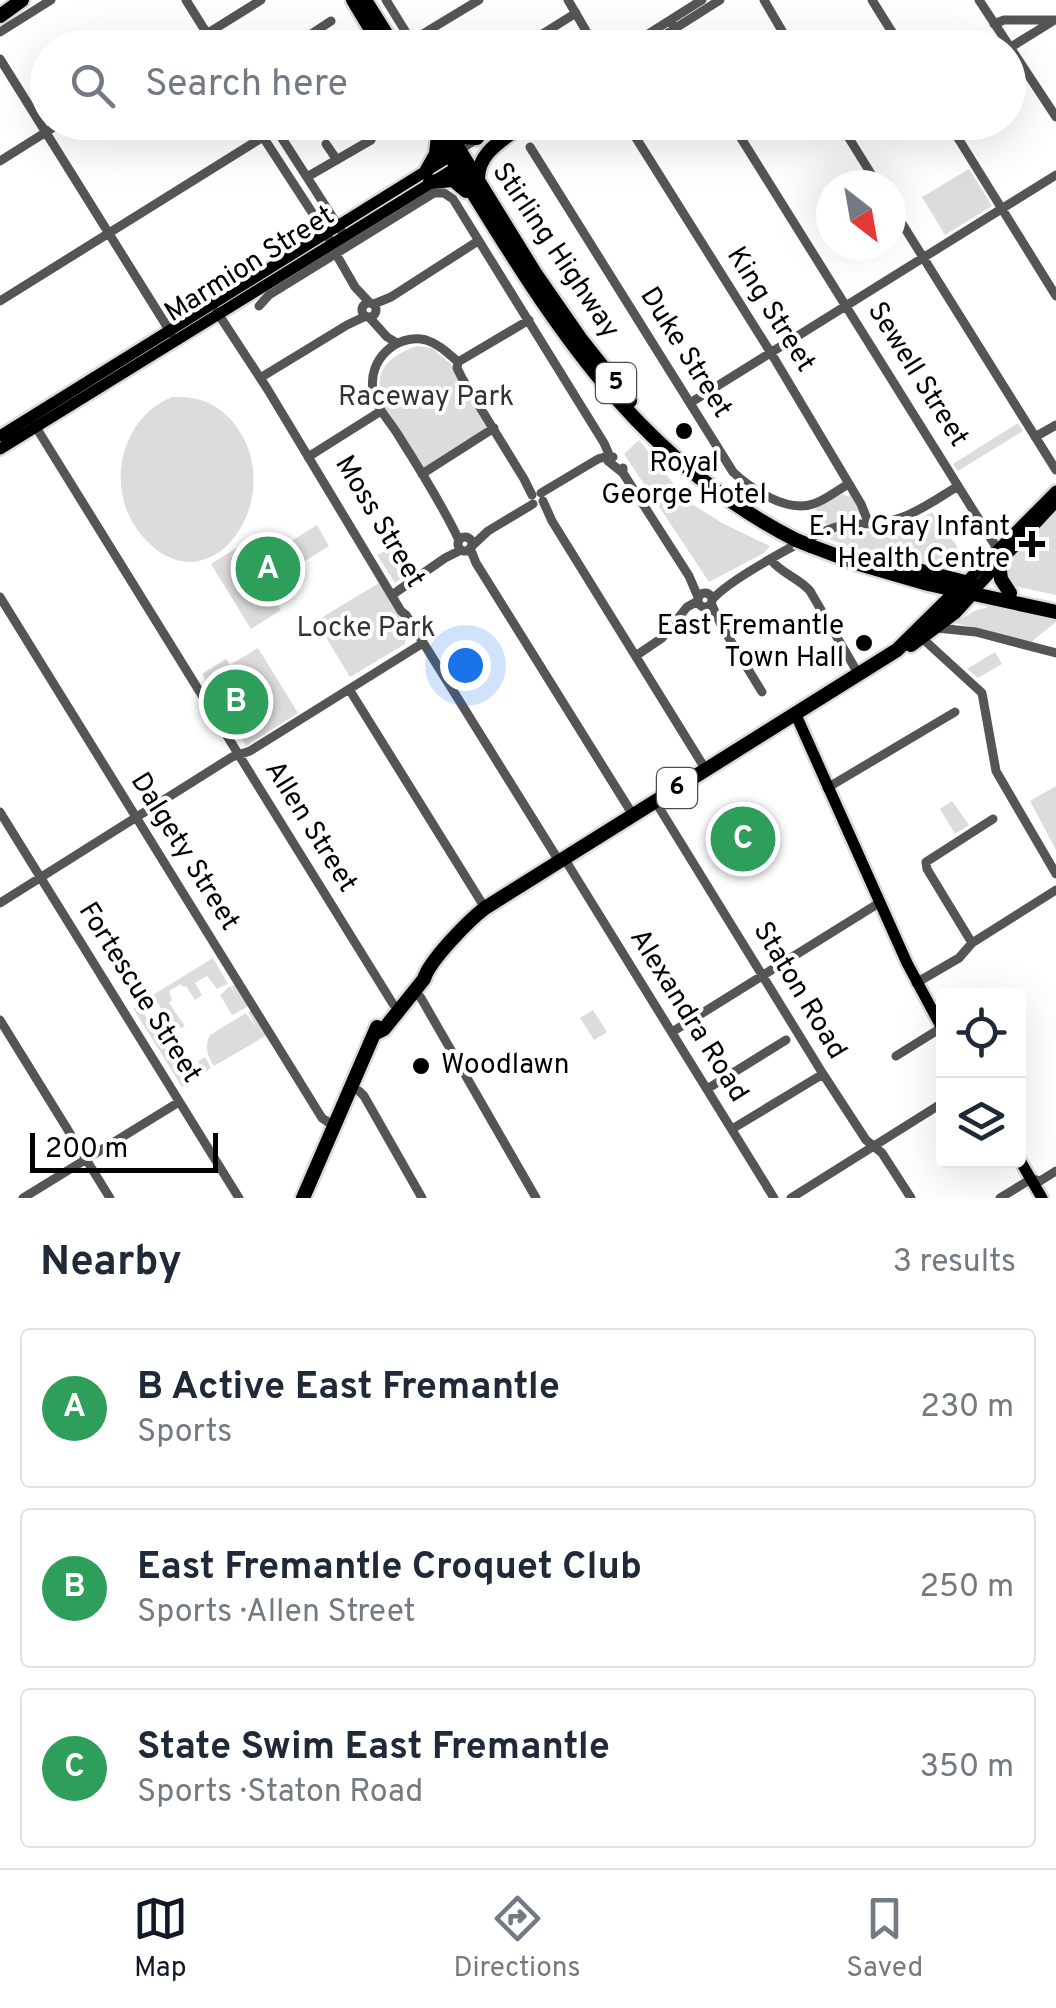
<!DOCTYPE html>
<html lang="en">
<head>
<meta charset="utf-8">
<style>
  body { margin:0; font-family:Overpass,sans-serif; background:#f2f2f3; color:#1f2937 }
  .controls { position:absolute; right:30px; bottom:30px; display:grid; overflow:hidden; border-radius:10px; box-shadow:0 10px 40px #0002 }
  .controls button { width:90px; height:90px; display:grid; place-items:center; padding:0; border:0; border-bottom:2px solid #e0e1e3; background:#fff; color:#1f2937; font:50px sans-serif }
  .compass { position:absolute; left:816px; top:170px; width:90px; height:90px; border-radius:50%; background:#fff; box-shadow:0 10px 40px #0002; rotate:149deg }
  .scale { position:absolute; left:30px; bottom:25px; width:188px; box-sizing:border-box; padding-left:10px; border:5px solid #000; border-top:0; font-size:28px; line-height:35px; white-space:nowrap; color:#000; -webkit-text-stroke:8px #fff; paint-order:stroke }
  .you { position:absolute; left:465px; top:665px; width:35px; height:35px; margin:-25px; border:8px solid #fff; border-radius:50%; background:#1a73e8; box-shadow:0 0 0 15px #1a73e833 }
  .badge { display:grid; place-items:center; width:65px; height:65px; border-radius:50%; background:#111827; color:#fff; font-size:32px; font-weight:700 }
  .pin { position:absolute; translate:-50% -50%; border:5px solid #fff; box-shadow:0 2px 10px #0006 }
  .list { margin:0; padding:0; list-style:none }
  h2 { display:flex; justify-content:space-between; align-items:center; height:130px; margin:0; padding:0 40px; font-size:42px }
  h2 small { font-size:32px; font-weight:400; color:#747a83 }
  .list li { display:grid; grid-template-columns:65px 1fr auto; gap:30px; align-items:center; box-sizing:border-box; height:160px; margin:0 20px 20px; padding:0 20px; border:2px solid #e0e1e3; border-radius:10px }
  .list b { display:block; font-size:38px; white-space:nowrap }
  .list p { margin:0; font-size:32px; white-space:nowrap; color:#747a83 }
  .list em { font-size:32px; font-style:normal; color:#747a83 }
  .icon { flex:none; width:55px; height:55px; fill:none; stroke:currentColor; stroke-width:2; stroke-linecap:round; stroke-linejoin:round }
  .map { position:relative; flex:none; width:1056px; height:1198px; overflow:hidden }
  .search { position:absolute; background:#fff; box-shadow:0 10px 40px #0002; left:30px; right:30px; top:30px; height:110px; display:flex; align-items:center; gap:25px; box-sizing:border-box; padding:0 35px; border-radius:55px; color:#747a83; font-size:38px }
  .sheet { height:670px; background:#fff }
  nav { display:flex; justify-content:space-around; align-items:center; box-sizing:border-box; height:140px; border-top:2px solid #e0e1e3; background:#fff; font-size:28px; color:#747a83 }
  nav a { display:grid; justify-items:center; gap:5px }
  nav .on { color:#111827 }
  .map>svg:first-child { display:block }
</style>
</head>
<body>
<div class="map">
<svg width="1056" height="1198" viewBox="0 0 1056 1198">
  <rect width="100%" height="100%" fill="#fff"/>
  <path fill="#dcdcdc" d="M969,169L992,206L945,235L922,197Z
    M417,346L432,348L455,368L491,428L423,469C397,427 343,371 417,346Z
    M172,397C197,396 216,402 233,422C294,496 207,619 139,532C105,488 120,418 172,397Z
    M1018,423L1023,431L958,471L953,464Z
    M639,440L687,501L724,524L770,546L764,553L709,582L624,454Z
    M842,494L849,497V494L855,500L861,514L853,519L827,525L815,509Z
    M1056,509V595L1014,586L1008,582L1006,568L1024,544Z
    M932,512L957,546L956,552L965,564L964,568L959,567L948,569L871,554L823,537L847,530L880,531L891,529L914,522Z
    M317,525L329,546L297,566L285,545Z
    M241,545L281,610L251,629L211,564Z
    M396,545L413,571L395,583L377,555Z
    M379,583L408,627L405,644L350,677L316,621Z
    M992,606L1056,616V622L1031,642L955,623L974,611Z
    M258,648L298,713L246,746L202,674L226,659L230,665Z
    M995,652L1002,664L978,678L967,669Z
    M1056,786V850L1030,801Z
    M952,801L969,825L955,834L940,809Z
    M739,817L761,853L747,862L725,825Z
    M213,958L228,984L217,989L207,976L195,983L202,995L195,1000L186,986L183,987L181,984L169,991L172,1000L169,1003L185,1026L175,1031L153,995Z
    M237,985L249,1006L232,1015L220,995L230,986L238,998L231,986Z
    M139,1005L147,1019L152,1016L163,1034L159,1037L162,1043L166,1041L189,1078L202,1069L198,1061L205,1057L211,1068L182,1087L133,1008Z
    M252,1010L267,1035L214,1066C208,1057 204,1046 210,1035L246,1013L257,1028L248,1012Z
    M593,1010L607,1032L594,1040L580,1018Z"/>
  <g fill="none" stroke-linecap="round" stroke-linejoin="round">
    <defs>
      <path id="major" d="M0,436L455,153
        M0,449L462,164
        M966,582L1056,491
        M979,585L1056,502
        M796,715L907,963L944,1032
        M1018,1157L1042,1198"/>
      <path id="highway" d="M353,0L382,48
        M365,0L395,48
        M0,16L22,0
        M429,122C533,287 614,447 796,540
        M442,122L535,273L580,338L630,401
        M450,130L461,137L477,138
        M427,170L436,154L438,136
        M478,179C478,152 502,141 522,125
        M430,182L453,180L466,191
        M811,546L859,564L928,584L1056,612
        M882,561L973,584
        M999,563L1001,579L1010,593
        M911,645L954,613L974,591
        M376,1033L384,1029L424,979C429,961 468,921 485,908L897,650L966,582
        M303,1198L377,1027"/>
    </defs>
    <use href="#major" stroke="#dbdbdb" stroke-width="16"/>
    <use href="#highway" stroke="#dbdbdb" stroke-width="19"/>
    <path stroke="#555" stroke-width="9" d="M186,0L216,48
      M386,0L407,34L416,38V48
      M568,0L596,48
      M764,0L792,48
      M872,0L902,48
      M979,0L1056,117
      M672,24L686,48
      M994,24L1004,20H1056
      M0,32L51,0
      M416,38L479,0
      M1011,47L1053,21
      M184,48L261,0
      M290,48L331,21
      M520,48L576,13
      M626,48L702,0
      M644,48L720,0
      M0,59L171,333
      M263,122L276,129L344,235
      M626,122L771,353L861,504L869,524
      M731,122L998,550
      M839,122L878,185
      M948,122L1056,296
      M264,131L263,137L332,243
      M326,144L337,160
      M530,147L733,472C751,489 787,513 813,504C826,500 837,490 849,484
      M459,150L505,122
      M0,161L62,122
      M307,177L371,140
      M891,206L1056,470
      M336,254L355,287L370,303
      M0,301L287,122
      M362 310a7 7 0 1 1 14 0a7 7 0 1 1-14 0Z
      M374,304L391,297L478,241
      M259,306L269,295L434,193H444L453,199L604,443L608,452V461L623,473
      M217,312L268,390L401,611L406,615L559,861
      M369,317L387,337L397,343
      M458,362C448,353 439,344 426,340C396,333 368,360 373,390C376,409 391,422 400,438C421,471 442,505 459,540
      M458,362L457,368L462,378L524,479L532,495
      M458,362L529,320
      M260,378L347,325L366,316
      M690,403L1056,175
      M34,424L393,1004
      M1035,437L1056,425
      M308,457L381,411
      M623,468V473L689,576L698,597
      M422,474L494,428
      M541,493L598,459L608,456L613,457
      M543,501L552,521L706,770
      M458 544a7 7 0 1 1 14 0a7 7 0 1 1-14 0Z
      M472,546L488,531L533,504
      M470,548L476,563L633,815
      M771,560C782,574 799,578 810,591L859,675
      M698 600a7 7 0 1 1 14 0a7 7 0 1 1-14 0Z
      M392,595L445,558L461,550
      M0,597L322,1118L334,1126
      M712,600C727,581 815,531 841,526C862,522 882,526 903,517C922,510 940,497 958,486
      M711,603L721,625L762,692
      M937,628L976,632L1056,653
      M922,638L982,693L996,771L1056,874
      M637,655L662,638L687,607L698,601
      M349,689L485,908
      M827,788L955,712
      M655,801L823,1074L866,1140L882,1153L911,1198
      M0,812L239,1198
      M564,858L774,1198
      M0,903L232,757L250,751L423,643
      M972,943L927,869L926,862L993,819
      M916,983L959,958L972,943L1056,890
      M414,991L421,998L536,1198
      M0,1020L110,1198
      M672,1032L879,903
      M896,1056L941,1028
      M350,1087L359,1091L364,1096L422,1198
      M707,1089L786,1040
      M732,1129L823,1074
      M23,1198L179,1102
      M791,1198L944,1102
      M1000,1198L1031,1179L1040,1181L1056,1171"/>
    <use href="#major" stroke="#000" stroke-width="11"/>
    <use href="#highway" stroke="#000" stroke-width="14"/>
    <defs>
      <path id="highway-bridge" d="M796,540L811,546"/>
    </defs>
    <use href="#highway-bridge" stroke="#dbdbdb" stroke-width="19" stroke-linecap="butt"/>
    <use href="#highway-bridge" stroke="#000" stroke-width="14"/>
  </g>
  <g fill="#000" stroke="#fff" stroke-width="4">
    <circle cx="684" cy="431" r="10"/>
    <path d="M1027 529h10v10h10v10h-10v10h-10v-10h-10v-10h10z"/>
    <circle cx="864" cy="643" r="10"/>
    <circle cx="421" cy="1066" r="10"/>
  </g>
  <g text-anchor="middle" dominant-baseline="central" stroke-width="8" stroke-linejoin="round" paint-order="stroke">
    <g fill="#fff" stroke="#4c4c4c" stroke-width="2.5">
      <rect x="596" y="363" width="40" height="40" rx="8"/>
      <rect x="657" y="768" width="40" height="40" rx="8"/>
    </g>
    <g font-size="25" font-weight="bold" fill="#000">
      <text x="616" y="383">5</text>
      <text x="677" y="788">6</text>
    </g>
    <g font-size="28" fill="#000" stroke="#fff">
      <text transform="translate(555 251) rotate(56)">Stirling Highway</text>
      <text transform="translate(250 265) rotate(-32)">Marmion Street</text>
      <text transform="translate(770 310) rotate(58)">King Street</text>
      <text transform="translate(685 353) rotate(58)">Duke Street</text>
      <text transform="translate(917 375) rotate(58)">Sewell Street</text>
      <text transform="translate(379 522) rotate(59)">Moss Street</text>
      <text transform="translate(310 827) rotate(58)">Allen Street</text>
      <text transform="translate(184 852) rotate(58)">Dalgety Street</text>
      <text transform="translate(799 991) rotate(59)">Staton Road</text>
      <text transform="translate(139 993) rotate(58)">Fortescue Street</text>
      <text transform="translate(688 1016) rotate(58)">Alexandra Road</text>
    </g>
    <g font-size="28" fill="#333" stroke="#fff">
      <text x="426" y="398">Raceway Park</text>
      <text x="366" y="629">Locke Park</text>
    </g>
    <g font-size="28" fill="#000" stroke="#fff" text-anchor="end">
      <text x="684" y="464" text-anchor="middle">Royal<tspan x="684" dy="32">George Hotel</tspan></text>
      <text x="1010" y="528">E. H. Gray Infant<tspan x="1010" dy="32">Health Centre</tspan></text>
      <text x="844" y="627">East Fremantle<tspan x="844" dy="32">Town Hall</tspan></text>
      <text x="441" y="1066" text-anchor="start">Woodlawn</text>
    </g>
  </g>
</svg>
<div class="controls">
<button><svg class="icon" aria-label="locate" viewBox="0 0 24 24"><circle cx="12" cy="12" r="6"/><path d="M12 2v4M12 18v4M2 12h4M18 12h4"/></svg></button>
<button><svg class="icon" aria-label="layers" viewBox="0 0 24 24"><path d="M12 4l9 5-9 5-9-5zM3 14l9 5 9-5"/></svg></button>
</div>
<svg class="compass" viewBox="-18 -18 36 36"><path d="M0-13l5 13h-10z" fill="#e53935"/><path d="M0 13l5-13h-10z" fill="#747a83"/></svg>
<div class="scale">200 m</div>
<div class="you"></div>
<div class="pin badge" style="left:268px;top:569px;background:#2e9e5b">A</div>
<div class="pin badge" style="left:236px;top:702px;background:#2e9e5b">B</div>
<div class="pin badge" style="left:743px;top:839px;background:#2e9e5b">C</div>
<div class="search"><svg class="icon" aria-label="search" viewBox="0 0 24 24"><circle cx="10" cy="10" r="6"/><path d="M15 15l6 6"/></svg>Search here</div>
</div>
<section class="sheet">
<h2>Nearby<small>3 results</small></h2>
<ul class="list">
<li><span class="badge" style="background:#2e9e5b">A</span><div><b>B Active East Fremantle</b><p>Sports</p></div><em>230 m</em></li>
<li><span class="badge" style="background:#2e9e5b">B</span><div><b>East Fremantle Croquet Club</b><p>Sports · Allen Street</p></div><em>250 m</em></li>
<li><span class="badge" style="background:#2e9e5b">C</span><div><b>State Swim East Fremantle</b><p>Sports · Staton Road</p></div><em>350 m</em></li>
</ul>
</section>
<nav>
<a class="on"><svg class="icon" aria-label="map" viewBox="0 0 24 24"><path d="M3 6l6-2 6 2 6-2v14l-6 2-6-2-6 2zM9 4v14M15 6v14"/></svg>Map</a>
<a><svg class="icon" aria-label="directions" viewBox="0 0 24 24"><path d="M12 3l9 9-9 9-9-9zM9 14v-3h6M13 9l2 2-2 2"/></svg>Directions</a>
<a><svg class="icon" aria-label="saved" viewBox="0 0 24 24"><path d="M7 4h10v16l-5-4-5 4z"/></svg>Saved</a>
</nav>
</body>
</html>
